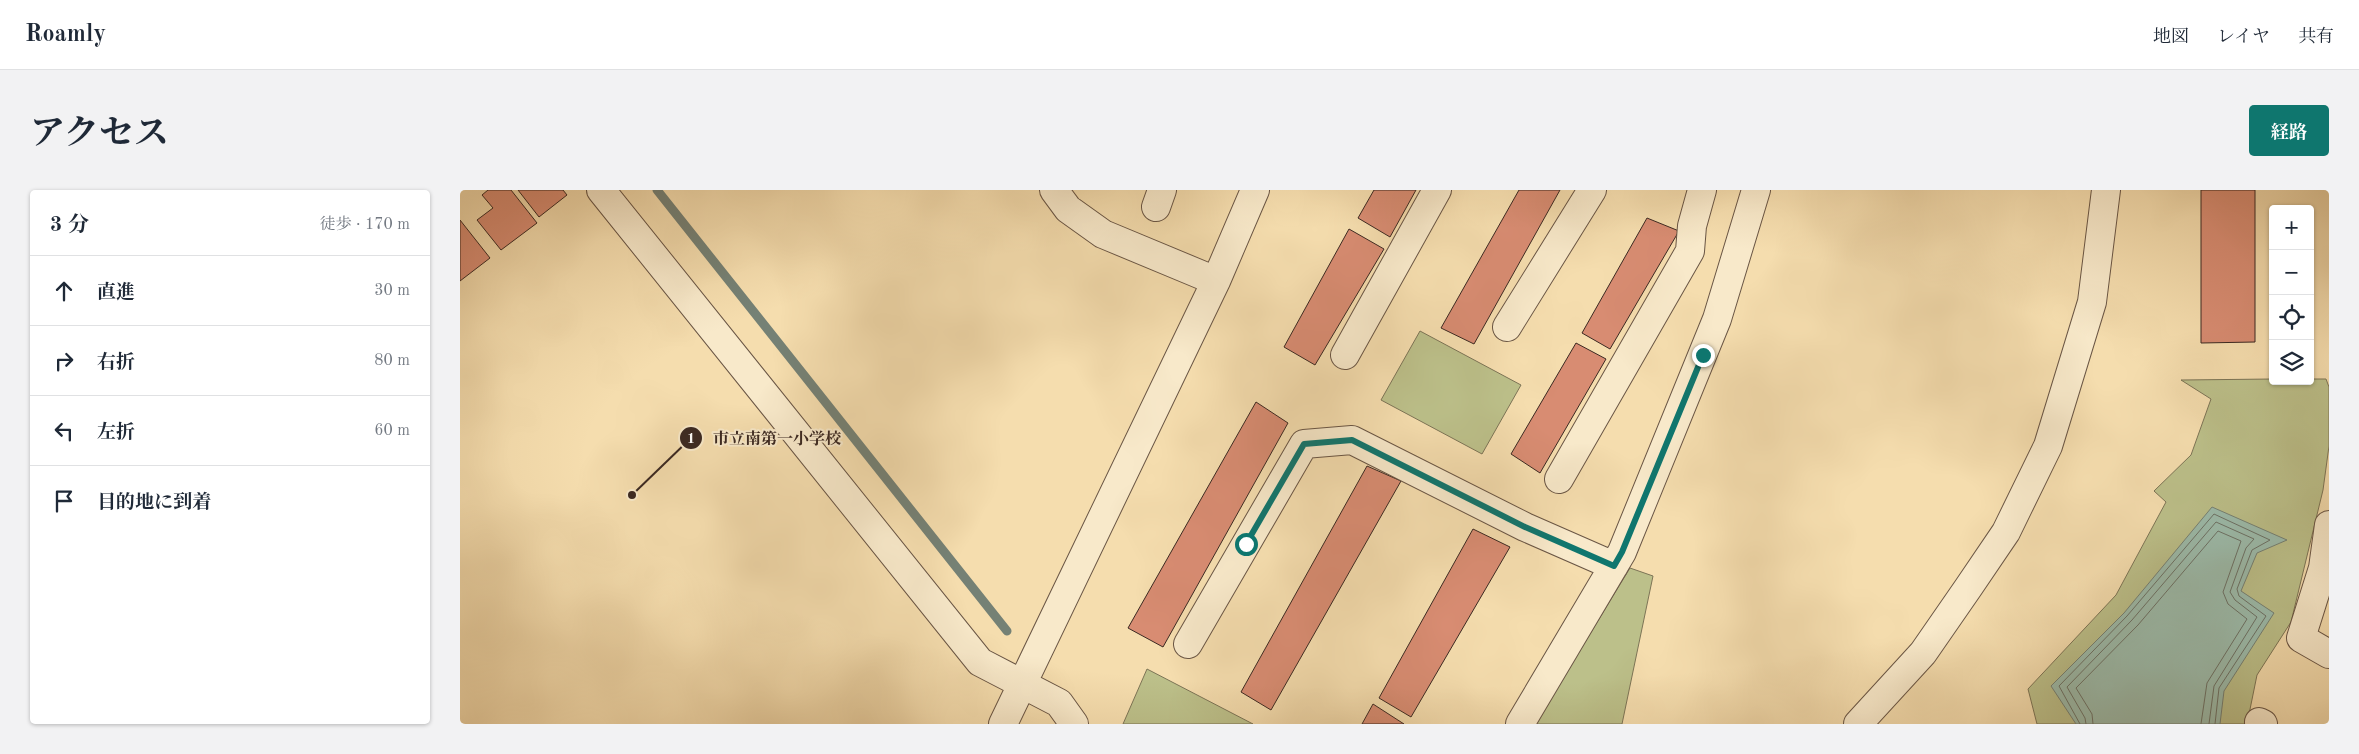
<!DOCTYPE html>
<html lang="ja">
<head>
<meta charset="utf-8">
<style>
  body { margin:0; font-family:"Old Standard TT","Noto Serif JP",serif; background:#f2f2f3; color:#1f2937 }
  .controls { position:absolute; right:15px; top:15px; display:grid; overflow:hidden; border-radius:5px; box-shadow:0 1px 4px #0004 }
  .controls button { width:45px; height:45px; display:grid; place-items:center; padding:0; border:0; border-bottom:1px solid #e0e1e3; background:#fff; color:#1f2937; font:25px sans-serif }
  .stop { position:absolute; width:15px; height:15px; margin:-11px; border:4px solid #0f766e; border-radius:50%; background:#fff }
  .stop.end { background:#0f766e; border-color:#fff; box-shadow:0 1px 5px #0008 }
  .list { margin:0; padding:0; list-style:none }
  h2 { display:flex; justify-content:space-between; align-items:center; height:65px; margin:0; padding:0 20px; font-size:21px }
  h2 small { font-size:16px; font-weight:400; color:#747a83 }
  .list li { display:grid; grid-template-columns:32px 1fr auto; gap:15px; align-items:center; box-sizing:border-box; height:70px; padding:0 20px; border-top:1px solid #e0e1e3 }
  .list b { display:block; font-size:19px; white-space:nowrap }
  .list em { font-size:16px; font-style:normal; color:#747a83 }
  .icon { flex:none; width:28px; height:28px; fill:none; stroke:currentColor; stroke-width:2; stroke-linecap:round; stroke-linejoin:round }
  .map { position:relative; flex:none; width:1869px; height:534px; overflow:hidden; border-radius:5px }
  header { display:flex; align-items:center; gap:30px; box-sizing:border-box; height:70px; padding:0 25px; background:#fff; border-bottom:1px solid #e0e1e3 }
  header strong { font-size:24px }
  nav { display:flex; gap:28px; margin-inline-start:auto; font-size:18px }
  .intro { display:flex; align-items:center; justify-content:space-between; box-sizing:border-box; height:120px; padding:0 30px }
  h1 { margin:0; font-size:35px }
  .button { padding:12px 22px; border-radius:5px; background:#0f766e; color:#fff; font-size:18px; font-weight:700 }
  main { display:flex; gap:30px; padding:0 30px }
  aside { flex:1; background:#fff; border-radius:5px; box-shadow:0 1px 4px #0004 }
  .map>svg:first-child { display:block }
</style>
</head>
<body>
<header>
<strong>Roamly</strong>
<nav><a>地図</a><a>レイヤ</a><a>共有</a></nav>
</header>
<div class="intro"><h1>アクセス</h1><a class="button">経路</a></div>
<main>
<aside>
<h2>3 分<small>徒歩 · 170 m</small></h2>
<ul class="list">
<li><svg class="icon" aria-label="ahead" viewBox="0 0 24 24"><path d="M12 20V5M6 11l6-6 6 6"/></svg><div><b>直進</b></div><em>30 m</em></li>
<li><svg class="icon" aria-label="right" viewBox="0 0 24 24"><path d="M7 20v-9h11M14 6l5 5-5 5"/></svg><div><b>右折</b></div><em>80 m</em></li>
<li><svg class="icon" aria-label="left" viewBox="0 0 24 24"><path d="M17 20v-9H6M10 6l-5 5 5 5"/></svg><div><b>左折</b></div><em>60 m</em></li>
<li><svg class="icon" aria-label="arrive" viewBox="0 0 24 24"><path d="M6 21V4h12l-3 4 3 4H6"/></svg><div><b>目的地に到着</b></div></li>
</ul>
</aside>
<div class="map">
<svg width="1869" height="534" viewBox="0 0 1869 534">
  <rect width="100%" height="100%" fill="#f5ddae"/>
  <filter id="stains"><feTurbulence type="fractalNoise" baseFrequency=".004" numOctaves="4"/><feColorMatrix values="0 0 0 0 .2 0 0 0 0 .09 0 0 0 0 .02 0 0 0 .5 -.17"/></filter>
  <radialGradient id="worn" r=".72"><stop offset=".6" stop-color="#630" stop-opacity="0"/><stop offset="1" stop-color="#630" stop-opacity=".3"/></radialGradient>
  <path fill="#bcc08a" stroke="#7c7456" d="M960,141L1061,195L1022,264L921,210Z
    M1813,189V191H1850V189H1866L1869,197V256L1863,300L1831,432L1797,485L1787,534H1577L1568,499L1656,405L1706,312L1694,301L1731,265L1751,209L1721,190Z
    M1170,378L1193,386L1162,534H1075Z
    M687,479L793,534H663Z"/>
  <path fill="#9cbcac" stroke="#758175" d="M1752,317L1827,350L1797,363L1781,401L1814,423L1764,501L1760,534H1616L1591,496L1664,423Z"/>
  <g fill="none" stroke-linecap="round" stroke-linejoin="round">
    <path stroke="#6c7267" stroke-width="1" d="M1620,534L1599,496L1667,426L1754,324L1810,350L1792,360L1777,399L1779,406L1806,426L1759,498L1755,534
      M1626,534L1625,528L1607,497L1672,430L1756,332L1794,349L1786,358L1770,402L1775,410L1797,427L1754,496L1749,534
      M1633,534L1632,524L1616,498L1678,435L1758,341L1781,351L1763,402L1768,414L1787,429L1747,493L1741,534"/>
    <path stroke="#758175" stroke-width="9" d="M197,0L547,441"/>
  </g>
  <path fill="#d88c72" stroke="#3b2922" d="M28,0H51L77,33L41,60L17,30L33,18L22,5Z
    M58,0H103L107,5L79,27Z
    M914,0H956L930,47L898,28Z
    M1059,0H1100L1014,154L981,138Z
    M1741,0H1795V152L1741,153Z
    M1187,28L1219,41L1150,159L1122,143Z
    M0,30L30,68L0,91Z
    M889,39L924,59L855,175L824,157Z
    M1116,153L1146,169L1080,283L1051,264Z
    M796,212L828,233L703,457L668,438Z
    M907,276L941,291L811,520L781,502Z
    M1013,339L1050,357L951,527L919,508Z
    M913,514L944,534H902Z"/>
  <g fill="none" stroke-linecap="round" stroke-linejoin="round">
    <defs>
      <path id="minor" d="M141,0L520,472L599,513L614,534
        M594,0L608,19L643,44L756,91
        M696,17L702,0
        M1047,137L1132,0
        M885,165L977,0
        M1099,289L1230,61L1232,36L1242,0
        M1869,335L1863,378L1841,448L1869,464
        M728,454L844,254L892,250L1065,337L1154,376
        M1799,532L1803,534
        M543,534L756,91L795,0
        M1060,534L1162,362L1257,129L1296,0
        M1398,534L1463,463L1508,398L1546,342L1588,256L1632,112L1646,0"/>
    </defs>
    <use href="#minor" stroke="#6a5645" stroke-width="30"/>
    <use href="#minor" stroke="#f8e9ca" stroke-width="28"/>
  </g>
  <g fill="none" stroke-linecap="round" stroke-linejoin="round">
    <path stroke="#0f766e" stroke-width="6" d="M786,354L844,254L892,250L1065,337L1154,376L1162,362L1243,165"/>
  </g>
  <path fill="none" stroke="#3b2922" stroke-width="2" d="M172 305L231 248"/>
  <g fill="#3b2922" stroke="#f8e9ca" stroke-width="2">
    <circle cx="172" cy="305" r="5"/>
    <circle cx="231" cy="248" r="12"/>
  </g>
  <g font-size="15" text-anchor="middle" font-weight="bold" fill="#fff">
    <text x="231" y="253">1</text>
  </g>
  <g font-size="16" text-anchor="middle" font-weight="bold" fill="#3b2922" stroke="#f8e9ca" stroke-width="4" stroke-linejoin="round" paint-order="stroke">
    <text x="317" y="254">市立南第一小学校</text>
  </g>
  <rect width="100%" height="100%" filter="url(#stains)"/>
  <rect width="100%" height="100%" fill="url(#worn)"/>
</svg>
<div class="controls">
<button>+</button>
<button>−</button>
<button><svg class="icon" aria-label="locate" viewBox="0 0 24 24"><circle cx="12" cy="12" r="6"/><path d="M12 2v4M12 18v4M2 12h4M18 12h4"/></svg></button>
<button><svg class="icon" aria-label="layers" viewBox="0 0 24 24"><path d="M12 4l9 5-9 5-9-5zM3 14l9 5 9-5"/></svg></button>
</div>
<div class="stop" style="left:786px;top:354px"></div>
<div class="stop end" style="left:1243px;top:165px"></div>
</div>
</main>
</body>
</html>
